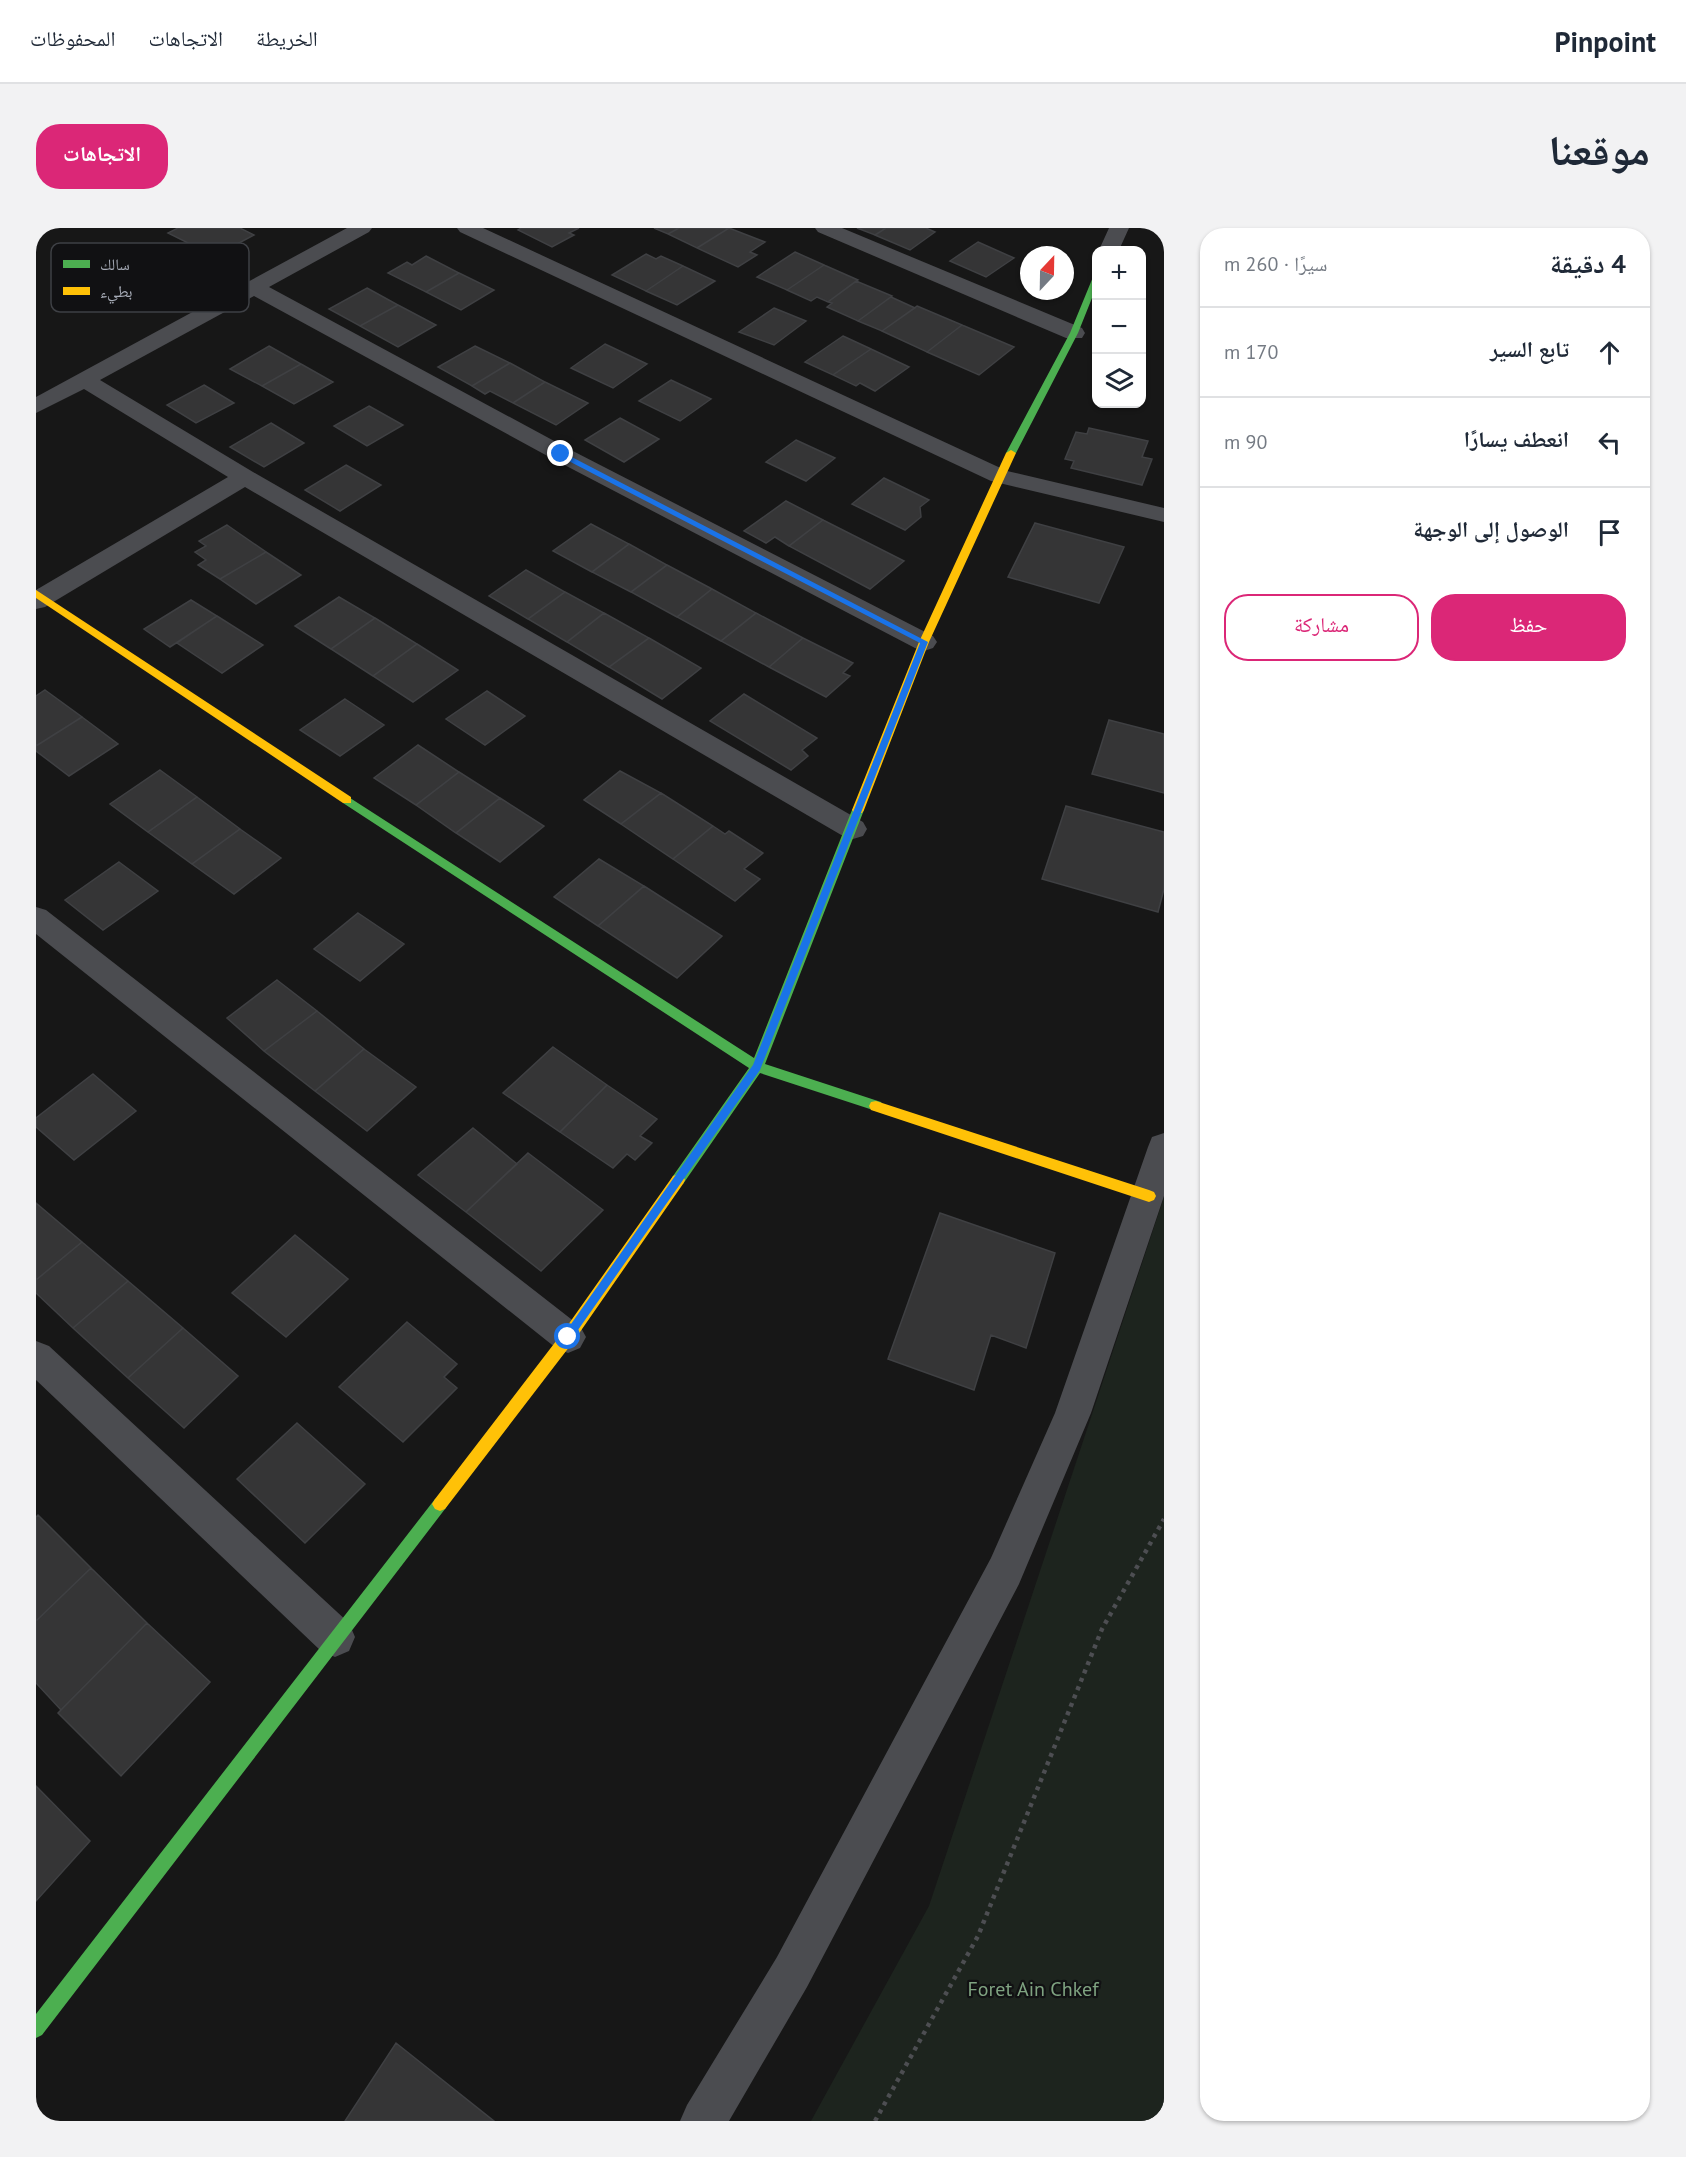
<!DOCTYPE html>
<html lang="ar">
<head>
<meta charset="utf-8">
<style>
  body { margin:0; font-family:"PT Sans","Noto Naskh Arabic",sans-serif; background:#f2f2f3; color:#1f2937; direction:rtl }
  .controls { position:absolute; right:18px; top:18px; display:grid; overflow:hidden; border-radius:12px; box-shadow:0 2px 4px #0004 }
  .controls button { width:54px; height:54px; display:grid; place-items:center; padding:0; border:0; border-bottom:2px solid #e0e1e3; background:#fff; color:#1f2937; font:30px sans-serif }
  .compass { position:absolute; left:984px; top:18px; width:54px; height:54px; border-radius:50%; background:#fff; box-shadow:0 2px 4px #0004; rotate:22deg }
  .stop { position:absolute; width:18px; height:18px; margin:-14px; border:4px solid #1a73e8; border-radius:50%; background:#fff }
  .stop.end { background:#1a73e8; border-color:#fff; box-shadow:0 2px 6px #0008 }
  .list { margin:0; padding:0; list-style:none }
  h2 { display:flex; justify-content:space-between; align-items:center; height:78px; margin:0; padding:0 24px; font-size:26px }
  h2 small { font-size:20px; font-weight:400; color:#747a83 }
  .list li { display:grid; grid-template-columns:39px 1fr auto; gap:18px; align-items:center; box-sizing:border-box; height:90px; padding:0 24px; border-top:2px solid #e0e1e3 }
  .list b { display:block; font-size:22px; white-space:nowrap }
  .list em { font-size:20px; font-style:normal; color:#747a83 }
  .actions { display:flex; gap:12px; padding:18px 24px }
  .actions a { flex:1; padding:14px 0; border:2px solid #db2777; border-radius:24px; text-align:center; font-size:21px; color:#db2777 }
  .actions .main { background:#db2777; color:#fff }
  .icon { flex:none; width:33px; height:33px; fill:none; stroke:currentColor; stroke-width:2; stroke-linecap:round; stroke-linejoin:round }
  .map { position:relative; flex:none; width:1128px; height:1893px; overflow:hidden; direction:ltr; border-radius:24px }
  header { display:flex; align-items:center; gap:36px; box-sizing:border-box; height:84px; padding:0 30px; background:#fff; border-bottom:2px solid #e0e1e3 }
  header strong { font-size:28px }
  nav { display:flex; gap:33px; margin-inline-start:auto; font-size:21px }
  .intro { display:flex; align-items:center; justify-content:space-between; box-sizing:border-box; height:144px; padding:0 36px }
  h1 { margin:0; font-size:42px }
  .button { padding:15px 27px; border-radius:24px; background:#db2777; color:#fff; font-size:21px; font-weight:700 }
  main { display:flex; gap:36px; padding:0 36px }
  aside { flex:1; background:#fff; border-radius:24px; box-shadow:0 2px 4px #0004 }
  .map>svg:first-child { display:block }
</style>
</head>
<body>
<header>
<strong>Pinpoint</strong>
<nav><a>الخريطة</a><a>الاتجاهات</a><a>المحفوظات</a></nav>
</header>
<div class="intro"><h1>موقعنا</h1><a class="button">الاتجاهات</a></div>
<main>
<aside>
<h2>4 دقيقة<small>سيرًا · 260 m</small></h2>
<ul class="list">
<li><svg class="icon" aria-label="ahead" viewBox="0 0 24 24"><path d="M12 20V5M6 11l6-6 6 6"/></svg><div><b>تابع السير</b></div><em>170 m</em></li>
<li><svg class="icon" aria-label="left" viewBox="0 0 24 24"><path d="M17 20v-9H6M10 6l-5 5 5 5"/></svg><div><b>انعطف يسارًا</b></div><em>90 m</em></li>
<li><svg class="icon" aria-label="arrive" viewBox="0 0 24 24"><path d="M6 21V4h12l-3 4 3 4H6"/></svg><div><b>الوصول إلى الوجهة</b></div></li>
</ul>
<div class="actions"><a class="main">حفظ</a><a>مشاركة</a></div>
</aside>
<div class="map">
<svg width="1128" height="1893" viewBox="0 0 1128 1893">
  <rect width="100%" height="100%" fill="#171717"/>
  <path fill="#1d241e" d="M1128,969V1893H775L893,1678Z"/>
  <path fill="#353536" stroke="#3f4043" stroke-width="1.5" d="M142,0H204L218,7L190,22L181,18L170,24L132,5Z
    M485,0H543L533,5L538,7L516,19L482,2Z
    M618,0H643L632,6Z
    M643,0H693L661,20L632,6Z
    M693,0L729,14L714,24L721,27L702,39L661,20Z
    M821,0H850L839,7Z
    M850,0H890L899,4L874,22L839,7Z
    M942,14L978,30L950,49L914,33Z
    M759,24L788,37L751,62L721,49Z
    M610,26L620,31L625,28L647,38L610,63L576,47Z
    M390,28L423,45L390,64L352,45L371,34L376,37Z
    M788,37L822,52L792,74L781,69L775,73L751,62Z
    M647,38L679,53L641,77L610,63Z
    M423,45L458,62L425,82L390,64Z
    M820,53L856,68L822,93L791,79L796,75L792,74Z
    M331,60L362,77L324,98L293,81Z
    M855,69L879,80L846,103L822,93Z
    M362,77L400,97L362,119L324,98Z
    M881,78L926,97L891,124L846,103Z
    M738,80L770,93L738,117L703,104Z
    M926,97L978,119L943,147L891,124Z
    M807,108L835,121L797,147L769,134Z
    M569,116L611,136L577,160L535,140Z
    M233,118L265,136L226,158L194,141Z
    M439,118L474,135L436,158L402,139Z
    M835,121L873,139L839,163L824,155L820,158L797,147Z
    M474,135L509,154L477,175L454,163L449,166L436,158Z
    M265,136L297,154L258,176L226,158Z
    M635,152L675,171L644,193L603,173Z
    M509,154L552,175L520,197L477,175Z
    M168,157L198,175L160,195L131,177Z
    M333,178L367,197L331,218L298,198Z
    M584,190L623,211L588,234L549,212Z
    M235,195L268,215L228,239L194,219Z
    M1053,200L1112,213L1106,229L1116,231L1106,257L1035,240L1038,233L1029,231L1040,204L1051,206Z
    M760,212L799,230L770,253L730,234Z
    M310,237L345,257L304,283L269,262Z
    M848,250L893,272L884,279L885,289L869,302L816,276Z
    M750,273L787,292L753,318L739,309L730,315L708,303Z
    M787,292L868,333L834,361L753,318Z
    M999,295L1088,319L1063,375L972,349Z
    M555,296L593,316L556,344L517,323Z
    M191,297L230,324L184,351L162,337L170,332L159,324L170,318L163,313Z
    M593,316L631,337L595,364L556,344Z
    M230,324L265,347L220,376L184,351Z
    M631,337L676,361L641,389L595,364Z
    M490,342L529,364L492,391L453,368Z
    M676,361L720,385L685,413L641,389Z
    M529,364L568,385L531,414L492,391Z
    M303,369L339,390L295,421L259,398Z
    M155,372L181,388L134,419L108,401Z
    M568,385L613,410L573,439L531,414Z
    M720,385L767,410L733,439L685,413Z
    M181,388L227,417L186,445L141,415Z
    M339,390L381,416L337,448L295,421Z
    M613,410L665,440L626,471L573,439Z
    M767,410L817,435L807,445L814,448L790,469L733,439Z
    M381,416L422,442L377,474L337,448Z
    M9,462L46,489L0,518V468Z
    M451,463L489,488L449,517L410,491Z
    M708,466L781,510L766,522L772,528L755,542L674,493Z
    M309,471L348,497L304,528L264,502Z
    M46,489L82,516L33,548L0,523V518Z
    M1073,492L1128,506V565L1056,546Z
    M382,517L423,544L380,577L338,550Z
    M124,542L161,569L112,604L74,576Z
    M584,543L625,565L585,596L548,572Z
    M423,544L464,570L420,605L380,577Z
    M625,565L677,598L637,631L585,596Z
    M161,569L204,601L156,636L112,604Z
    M464,570L508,598L464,634L420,605Z
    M1030,578L1128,604V661L1122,684L1006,651Z
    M677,598L689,606L693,603L727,625L708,641L724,651L699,673L637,631Z
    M204,601L245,630L198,666L156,636Z
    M563,631L608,658L562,698L518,669Z
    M83,634L122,663L67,702L29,672Z
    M608,658L686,708L641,750L562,698Z
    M322,685L368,716L324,753L278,721Z
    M241,752L281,783L228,823L191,790Z
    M281,783L328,821L279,863L228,823Z
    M517,819L571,857L524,904L467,865Z
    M328,821L380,859L331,903L279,863Z
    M57,846L100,883L38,932L0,899V890Z
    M571,857L621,891L604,908L616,915L599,932L591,926L577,940L524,904Z
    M437,900L481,936L430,984L382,947Z
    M492,925L567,982L505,1043L430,984Z
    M0,975L46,1014L0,1052Z
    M904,985L1019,1025L990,1120L955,1107L938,1162L852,1131Z
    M259,1007L312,1051L250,1109L196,1065Z
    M46,1014L92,1053L37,1100L0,1065V1052Z
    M92,1053L147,1100L92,1150L37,1100Z
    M371,1094L421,1136L408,1149L421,1160L367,1214L303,1159Z
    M147,1100L202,1148L148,1200L92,1150Z
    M261,1195L329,1256L269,1315L201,1251Z
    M2,1287L55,1340L0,1393V1289Z
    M55,1340L111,1395L25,1482L0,1455V1393Z
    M111,1395L174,1454L85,1548L22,1485Z
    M0,1558L54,1613L0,1673Z
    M360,1815L458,1893H309Z"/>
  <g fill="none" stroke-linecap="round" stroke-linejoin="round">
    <path stroke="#4d4e52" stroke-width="4.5" stroke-dasharray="4 5" stroke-linecap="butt" d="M839,1893L942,1708L1066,1401L1128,1291"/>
    <path fill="#4b4c50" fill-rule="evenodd" d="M311,0H336L333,4L233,59L533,221L897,408L901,414L897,420L888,423L879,420L517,231L218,68L64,152L217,244L827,594L831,601L827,608L817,611L807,608L209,259L9,379L0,381V362L192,249L48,161L0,185V169Z
      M421,0H447L971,243L1128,280V294L955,253L424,4Z
      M779,0H806L1046,100L1049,105L1046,110H1030L782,4Z
      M1073,0H1093L1083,22H1063Z
      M0,679L10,682L544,1098L550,1109L544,1120L532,1125L520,1120L0,706Z
      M1128,905V968L1055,1185L983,1356L771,1759L693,1893H644L651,1877L741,1729L955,1330L1019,1185L1112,919L1116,909Z
      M0,1113L13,1118L313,1395L319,1409L313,1423L299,1429L285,1423L0,1152Z"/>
    <path fill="#4caf50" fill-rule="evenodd" d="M1057,49H1060V60L1042,105L980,225L972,227L970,225L1034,105Z
      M311,568L718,830L816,582L818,579H826L828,582L729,836L845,874L847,878L845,882L840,883L724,845L647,956H637L635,952L637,948L713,840L307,575V569Z
      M404,1269L409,1271L412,1276L409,1281L6,1807L0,1810V1786L399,1271Z"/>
    <path fill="#ffc107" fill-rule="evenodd" d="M975,222L980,225L893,414L828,582L826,585H818L816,582L883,414L970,225Z
      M0,362L315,569V575H307L0,370Z
      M840,873L1113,962L1118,964L1120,968L1118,972L1113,974L835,882L833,878L835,874Z
      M642,946L647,948L649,952L647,956L537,1114L409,1281L404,1283L399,1281L396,1276L399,1271L527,1104L637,948Z"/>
  </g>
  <path fill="#1a73e8" d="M523,225H528L892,414L724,842L535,1112L532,1114L527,1109L528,1106L717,837L884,415L523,228Z"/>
  <g text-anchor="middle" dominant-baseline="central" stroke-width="4.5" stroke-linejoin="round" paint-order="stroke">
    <g font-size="20" fill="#7fa381" stroke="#111113">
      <text x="997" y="1761">Foret Ain Chkef</text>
    </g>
  </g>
  <rect x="15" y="15" width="198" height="69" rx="9" fill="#111113" stroke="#3e4045" stroke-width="1.5"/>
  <rect x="27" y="32" width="27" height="8" fill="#4caf50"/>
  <rect x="27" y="59" width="27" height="8" fill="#ffc107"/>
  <g font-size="16" fill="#a8adb8">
    <text x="64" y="42">سالك</text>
    <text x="64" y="69">بطيء</text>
  </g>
</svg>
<div class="controls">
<button>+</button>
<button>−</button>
<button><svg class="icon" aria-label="layers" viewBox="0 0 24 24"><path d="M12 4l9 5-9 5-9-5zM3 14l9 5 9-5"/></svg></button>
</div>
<svg class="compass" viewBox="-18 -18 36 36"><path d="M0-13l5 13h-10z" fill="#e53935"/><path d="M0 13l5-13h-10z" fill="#747a83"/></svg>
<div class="stop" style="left:532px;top:1109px"></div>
<div class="stop end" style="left:525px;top:226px"></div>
</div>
</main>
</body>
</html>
